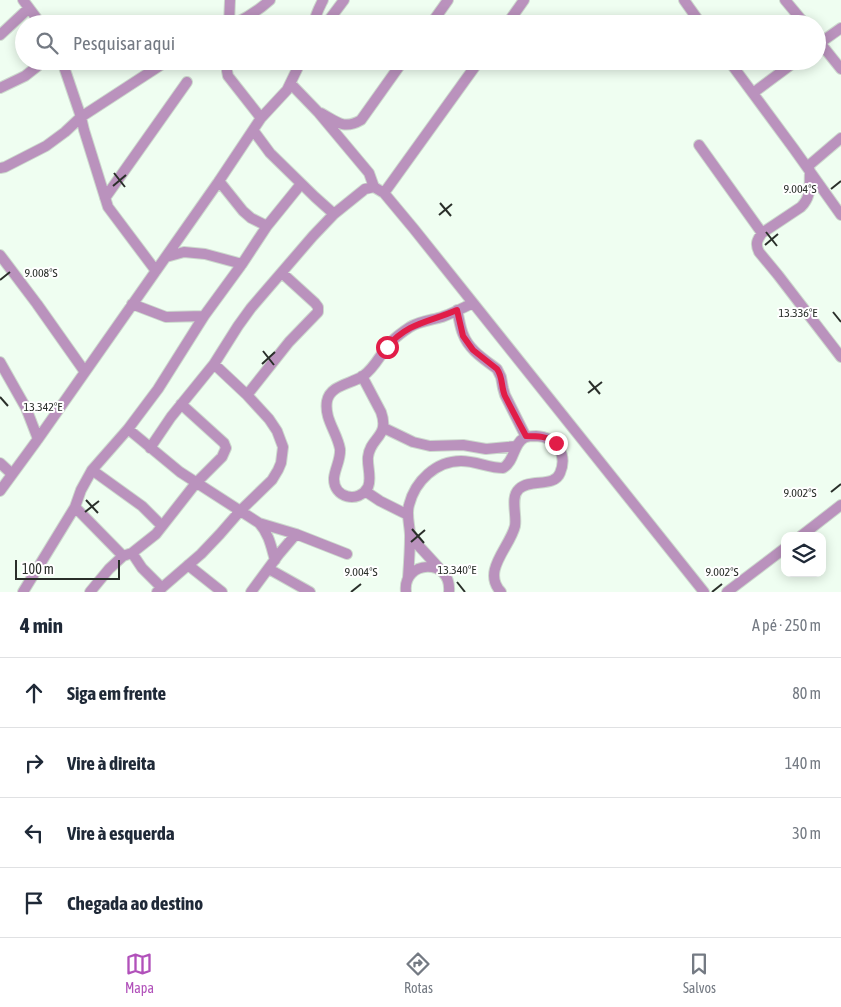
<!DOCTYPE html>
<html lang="pt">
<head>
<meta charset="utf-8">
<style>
  body { margin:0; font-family:"Asap Condensed",sans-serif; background:#f6f6f7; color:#1f2937 }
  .controls { position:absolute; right:15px; bottom:15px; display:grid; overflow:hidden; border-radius:10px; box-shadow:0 2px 12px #0003 }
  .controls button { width:45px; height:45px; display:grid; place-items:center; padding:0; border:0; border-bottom:1px solid #e0e1e3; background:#fff; color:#1f2937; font:25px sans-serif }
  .scale { position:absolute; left:15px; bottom:12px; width:105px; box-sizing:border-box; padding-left:5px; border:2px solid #2a2f2a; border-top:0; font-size:14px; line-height:18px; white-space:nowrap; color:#2a2f2a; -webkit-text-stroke:4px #fff; paint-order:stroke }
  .stop { position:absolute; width:15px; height:15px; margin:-11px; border:4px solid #e11d48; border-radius:50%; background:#fff }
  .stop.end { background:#e11d48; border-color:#fff; box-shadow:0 1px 5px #0008 }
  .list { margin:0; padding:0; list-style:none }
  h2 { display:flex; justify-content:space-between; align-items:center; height:65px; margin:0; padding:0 20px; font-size:21px }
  h2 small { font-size:16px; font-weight:400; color:#747a83 }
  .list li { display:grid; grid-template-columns:32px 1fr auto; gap:15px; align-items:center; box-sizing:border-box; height:70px; padding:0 20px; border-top:1px solid #e0e1e3 }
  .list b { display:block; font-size:19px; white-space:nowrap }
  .list em { font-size:16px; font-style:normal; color:#747a83 }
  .icon { flex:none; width:28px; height:28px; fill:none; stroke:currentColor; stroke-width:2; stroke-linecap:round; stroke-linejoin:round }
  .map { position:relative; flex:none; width:841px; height:592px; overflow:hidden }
  .search { position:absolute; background:#fff; box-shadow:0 2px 12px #0003; left:15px; right:15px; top:15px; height:55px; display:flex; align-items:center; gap:12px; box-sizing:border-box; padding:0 18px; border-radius:28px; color:#747a83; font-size:19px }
  .sheet { height:345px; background:#fff }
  nav { display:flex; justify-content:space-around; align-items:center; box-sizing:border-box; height:70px; border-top:1px solid #e0e1e3; background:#fff; font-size:14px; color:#747a83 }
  nav a { display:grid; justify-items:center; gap:2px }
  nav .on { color:#b151ba }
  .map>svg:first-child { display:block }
</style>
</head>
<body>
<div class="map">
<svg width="841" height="592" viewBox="0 0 841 592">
  <rect width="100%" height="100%" fill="#effef1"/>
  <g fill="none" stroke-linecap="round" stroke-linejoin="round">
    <defs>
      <path id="minor" d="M23,0L41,24
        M684,0L701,24
        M785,0L805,24
        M229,24L230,0
        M234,24C248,17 259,10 270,0
        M314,24C315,15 319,8 323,0
        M326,24L344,0
        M431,24L448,0
        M507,24L524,0
        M0,35L29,8
        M817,39L841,69
        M817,45L841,28
        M62,61L81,117L84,130L108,207L156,271
        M227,61V71L228,76L261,118L253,130L270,153L315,197L334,214L365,189L374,187L384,193L414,229L704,592
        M729,61L794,149L841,215
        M291,84L318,112L369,173L374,187
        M0,88L25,76L44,61
        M753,93L796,61
        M321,113C337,122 344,130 361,120L403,61
        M261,118L287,90L301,61
        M699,145L762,233C757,240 755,244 759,252L778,275L841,357
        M807,167L841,138
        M0,168L5,167L46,146L65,132L81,117L167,61
        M219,181L243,211L251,218L267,226
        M384,193L479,61
        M105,198L187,82
        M762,233L801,207C812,196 809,186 810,171
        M0,255L37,304L85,372
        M166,257L184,252L205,254L242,264
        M132,304L166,317L204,316
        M457,310C459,318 460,327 463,334C469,350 484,359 497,369L501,377L503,388L505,395L526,437
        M0,362L26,408L38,439
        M362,376L381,412C390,437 370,437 368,457C367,466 372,478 368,487C359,504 333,498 334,478C335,468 341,459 340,449C337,432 324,419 327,401C330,385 351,384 363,376C376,367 381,352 392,341C397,336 404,331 410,327C420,321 432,320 442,317C453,313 463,308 473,303
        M247,395L289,342L318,312V307L315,303L282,273
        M384,428L413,442L430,446L463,445L486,449L517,446
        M128,429L180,472L259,523C269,534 271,546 275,560
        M150,448L171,417L214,364L238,326L251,308L313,236L334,214
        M0,463L12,474
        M92,470L142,506L162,526
        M0,491L38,439L219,181L253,130
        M365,491L380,501L408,515
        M75,507L123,556L132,553L156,534L196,483L222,457L226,448L224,443L181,404
        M259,523L296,534L347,554
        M410,533L418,545L440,569
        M801,536L841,505
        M132,553L142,568L162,588
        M188,565L222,592
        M269,569L310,592
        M408,578C409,564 410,550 410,536C410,525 406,515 409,505C415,481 436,461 461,461C476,461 489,468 503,468C515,461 513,444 524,438C528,436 532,436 536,436C556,437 568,454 560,473C554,488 530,478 519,489C510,497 517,515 515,526C510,547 481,571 501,592
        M23,592L75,507L81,490L92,470L128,429L158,389L204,316L242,264L267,226L301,184
        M90,592L109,569L123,556
        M157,592L201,554L220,534L240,511L272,480L278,470L281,463L283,447L277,431L269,419L247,395L214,364
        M251,592L279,554L296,534
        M406,592C402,560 452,557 449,592
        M727,592L785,548"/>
    </defs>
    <use href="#minor" stroke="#ccd9cd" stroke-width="12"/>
    <use href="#minor" stroke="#ba92bd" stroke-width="10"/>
  </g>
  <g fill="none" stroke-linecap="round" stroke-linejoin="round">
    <path stroke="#e11d48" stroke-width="6" d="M387,347C408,322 430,322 457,310L463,336L473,350L497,369C503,377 501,387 505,396C512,410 519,423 526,436C537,436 547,436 556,443"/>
  </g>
  <path fill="none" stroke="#2a2f2a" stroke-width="2" d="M114,173L125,187M113,186L126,175M831,189L841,181M440,203L451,216M439,215L452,204M766,232L777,246M765,245L778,234M0,280L10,272M833,312L841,322M263,351L274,365M262,364L275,352M589,381L600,394M588,393L602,382M0,397L8,406M831,492L841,484M86,500L98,513M85,512L99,501M412,529L424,543M411,542L425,530M457,582L465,592M351,592L361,584M712,592L722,584"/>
  <g font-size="12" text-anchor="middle" fill="#2a2f2a" stroke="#fff" stroke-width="4" stroke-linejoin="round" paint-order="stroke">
    <text x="800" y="193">9.004°S</text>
    <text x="41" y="277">9.008°S</text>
    <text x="798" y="317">13.336°E</text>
    <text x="43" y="411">13.342°E</text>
    <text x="800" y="497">9.002°S</text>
    <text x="457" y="574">13.340°E</text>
    <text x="361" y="576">9.004°S</text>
    <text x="722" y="576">9.002°S</text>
  </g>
</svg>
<div class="controls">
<button><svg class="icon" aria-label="layers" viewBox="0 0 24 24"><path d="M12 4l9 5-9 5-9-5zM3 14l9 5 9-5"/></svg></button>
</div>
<div class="scale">100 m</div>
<div class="stop" style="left:387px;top:347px"></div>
<div class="stop end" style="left:556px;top:443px"></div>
<div class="search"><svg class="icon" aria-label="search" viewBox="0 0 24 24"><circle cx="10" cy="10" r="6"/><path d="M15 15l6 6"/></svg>Pesquisar aqui</div>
</div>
<section class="sheet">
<h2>4 min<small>A pé · 250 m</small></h2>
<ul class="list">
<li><svg class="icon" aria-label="ahead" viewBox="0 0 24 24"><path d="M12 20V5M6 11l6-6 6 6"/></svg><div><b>Siga em frente</b></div><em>80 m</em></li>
<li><svg class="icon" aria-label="right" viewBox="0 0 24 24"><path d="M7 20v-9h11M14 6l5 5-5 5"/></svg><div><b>Vire à direita</b></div><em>140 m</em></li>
<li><svg class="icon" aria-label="left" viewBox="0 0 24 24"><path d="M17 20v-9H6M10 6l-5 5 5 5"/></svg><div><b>Vire à esquerda</b></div><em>30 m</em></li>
<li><svg class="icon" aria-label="arrive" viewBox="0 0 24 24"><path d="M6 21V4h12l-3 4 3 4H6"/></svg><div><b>Chegada ao destino</b></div></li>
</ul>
</section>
<nav>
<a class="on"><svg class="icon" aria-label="map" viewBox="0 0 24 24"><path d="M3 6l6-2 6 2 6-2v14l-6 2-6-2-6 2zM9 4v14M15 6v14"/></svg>Mapa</a>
<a><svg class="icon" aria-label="directions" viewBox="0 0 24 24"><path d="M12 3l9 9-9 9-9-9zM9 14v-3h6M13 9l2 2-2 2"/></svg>Rotas</a>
<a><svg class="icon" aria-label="saved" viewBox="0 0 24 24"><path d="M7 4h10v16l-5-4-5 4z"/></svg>Salvos</a>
</nav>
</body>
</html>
